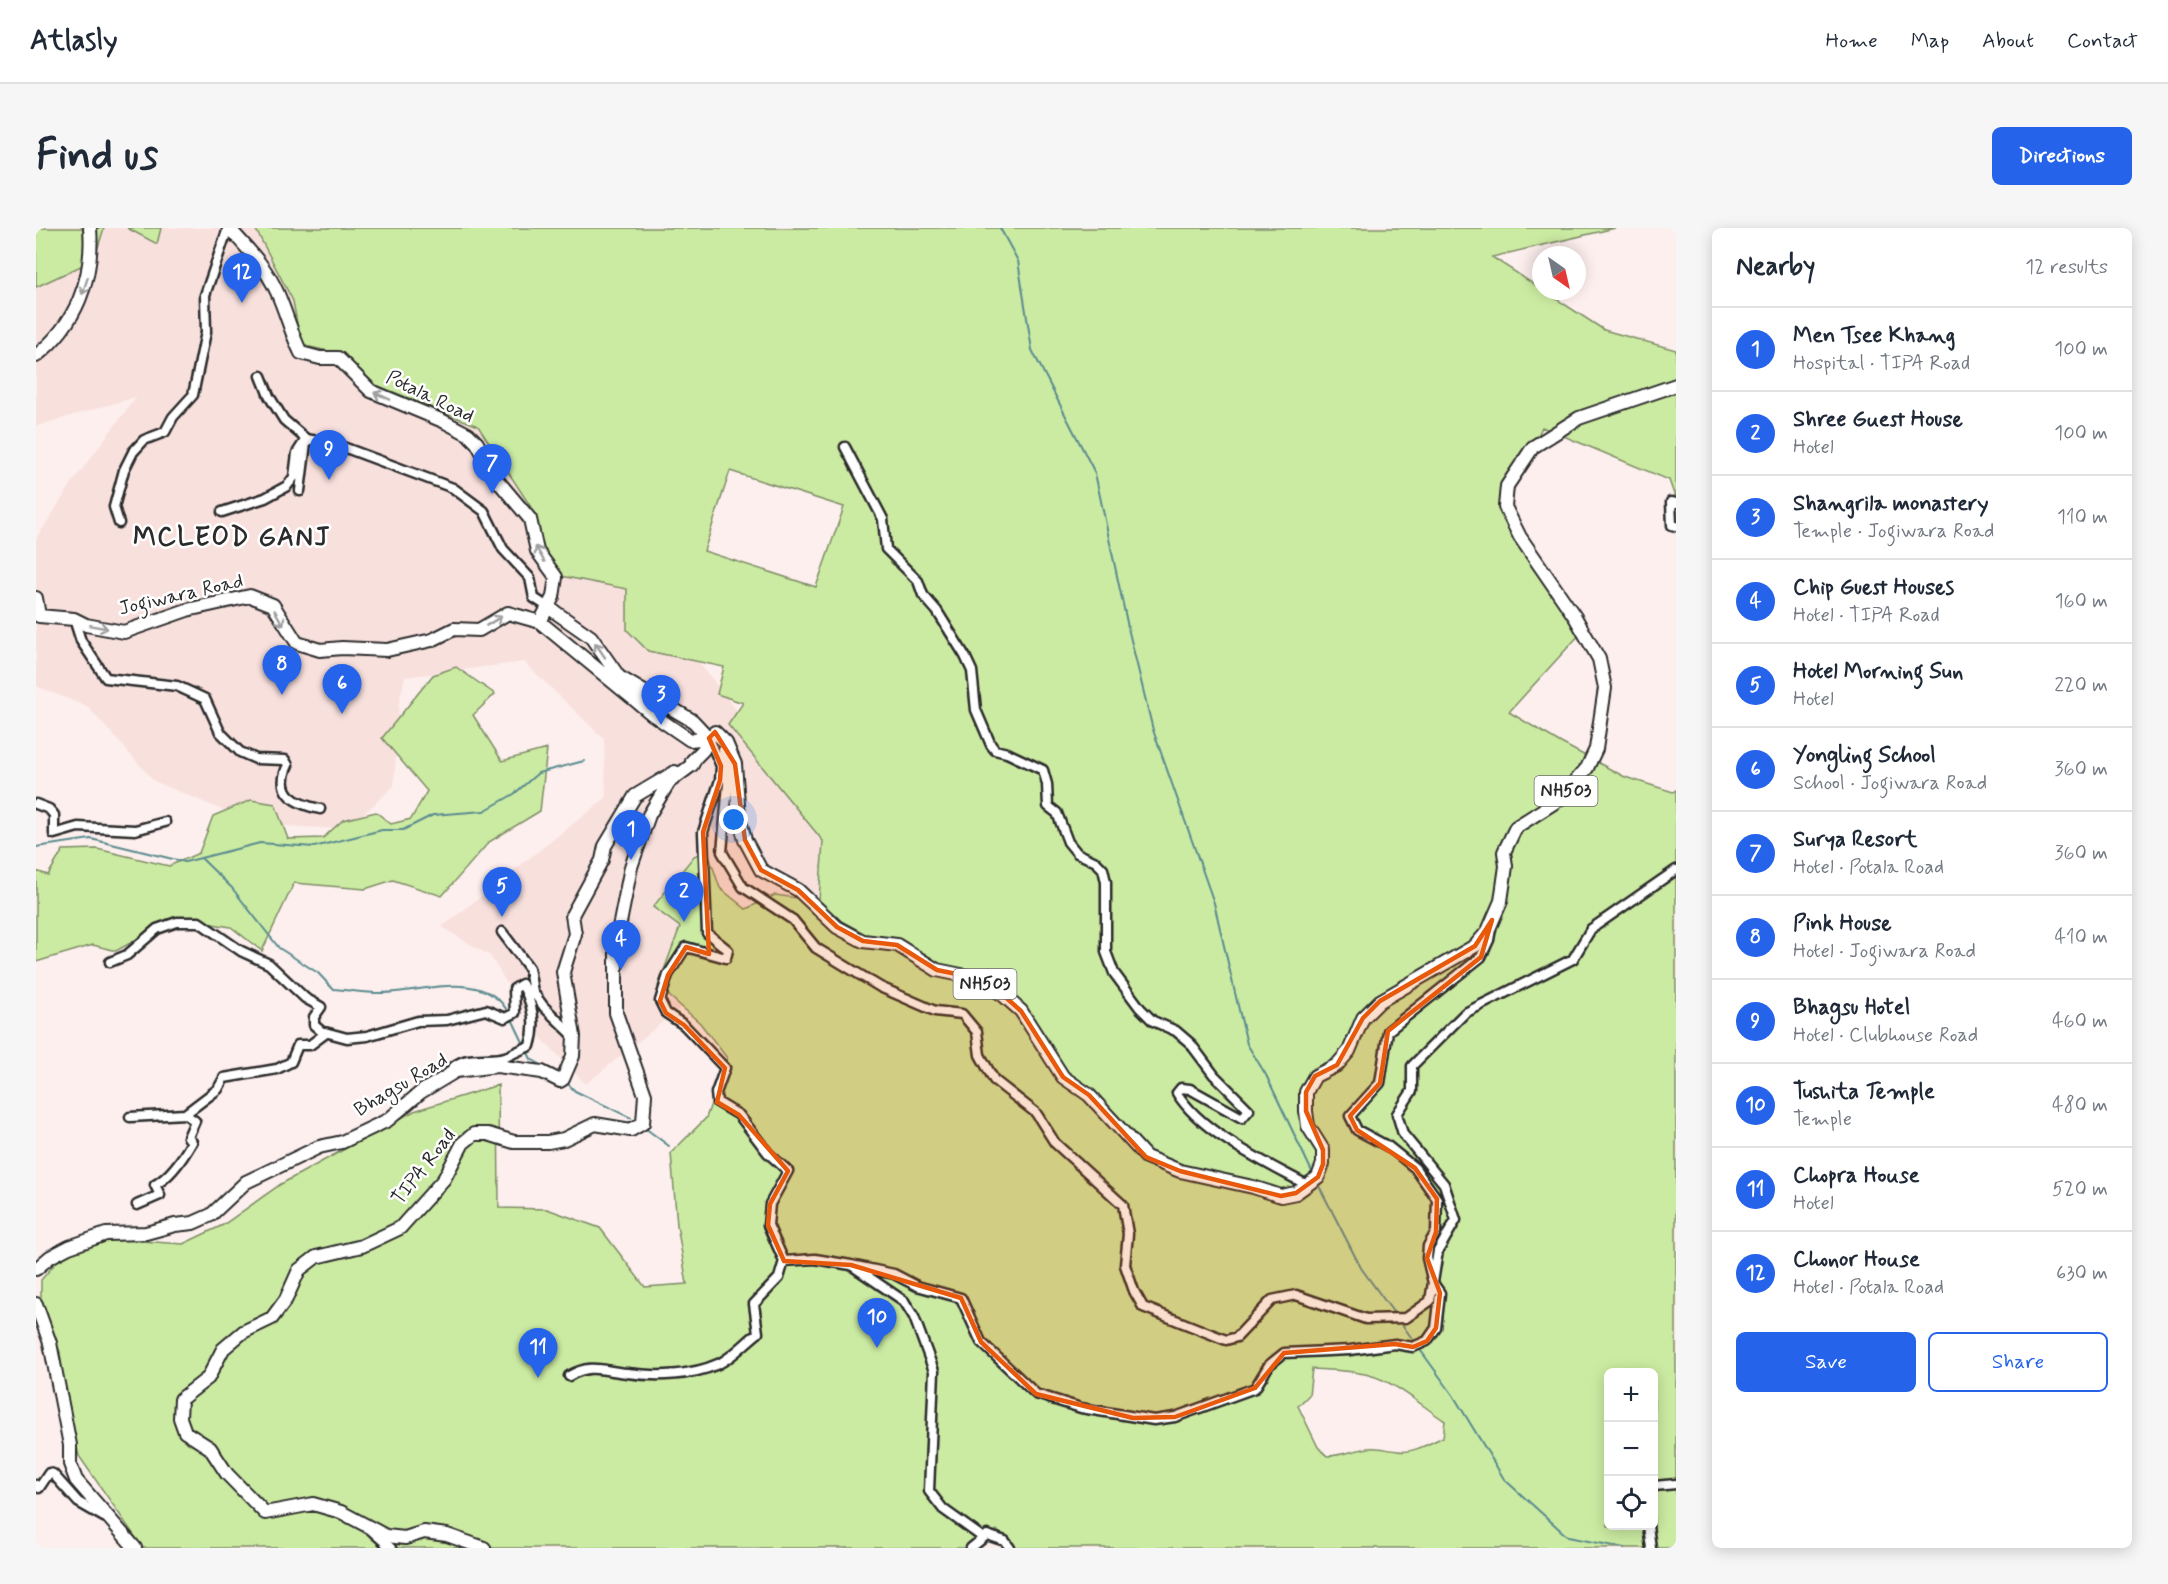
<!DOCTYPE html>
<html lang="en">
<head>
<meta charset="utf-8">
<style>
  body { margin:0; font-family:Mynerve,sans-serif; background:#f6f6f7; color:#1f2937 }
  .controls { position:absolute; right:18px; bottom:18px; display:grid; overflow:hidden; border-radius:9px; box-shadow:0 3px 15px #0003 }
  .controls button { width:54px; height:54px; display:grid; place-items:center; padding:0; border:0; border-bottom:2px solid #e0e1e3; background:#fff; color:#1f2937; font:30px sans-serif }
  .compass { position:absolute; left:1496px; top:18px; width:54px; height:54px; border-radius:50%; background:#fff; box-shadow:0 3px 15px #0003; rotate:146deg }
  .you { position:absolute; left:698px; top:592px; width:21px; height:21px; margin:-15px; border:4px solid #fff; border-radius:50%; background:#1a73e8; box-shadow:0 0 0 9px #1a73e833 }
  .badge { display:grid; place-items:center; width:39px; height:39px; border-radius:50%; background:#2563eb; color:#fff; font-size:20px; font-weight:700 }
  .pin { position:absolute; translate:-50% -50px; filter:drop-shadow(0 2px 3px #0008) }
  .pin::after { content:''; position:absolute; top:32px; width:21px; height:18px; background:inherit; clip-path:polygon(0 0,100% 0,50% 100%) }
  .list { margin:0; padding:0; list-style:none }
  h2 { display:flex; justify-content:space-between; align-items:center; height:78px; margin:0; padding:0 24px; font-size:26px }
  h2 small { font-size:20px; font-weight:400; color:#747a83 }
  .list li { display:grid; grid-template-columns:39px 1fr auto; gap:18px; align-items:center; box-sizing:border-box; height:84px; padding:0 24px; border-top:2px solid #e0e1e3 }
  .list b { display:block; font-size:22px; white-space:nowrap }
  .list p { margin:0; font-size:20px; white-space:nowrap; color:#747a83 }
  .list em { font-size:20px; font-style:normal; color:#747a83 }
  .actions { display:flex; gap:12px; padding:18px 24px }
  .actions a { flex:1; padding:14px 0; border:2px solid #2563eb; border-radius:9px; text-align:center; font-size:21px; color:#2563eb }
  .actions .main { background:#2563eb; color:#fff }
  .icon { flex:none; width:33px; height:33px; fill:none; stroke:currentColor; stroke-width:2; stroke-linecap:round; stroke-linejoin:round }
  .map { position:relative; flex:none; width:1640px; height:1320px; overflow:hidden; border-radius:9px }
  header { display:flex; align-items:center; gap:36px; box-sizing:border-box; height:84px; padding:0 30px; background:#fff; border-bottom:2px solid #e0e1e3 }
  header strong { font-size:28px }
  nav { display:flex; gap:33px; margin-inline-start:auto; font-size:21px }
  .intro { display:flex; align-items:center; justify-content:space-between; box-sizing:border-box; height:144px; padding:0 36px }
  h1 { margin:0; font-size:42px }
  .button { padding:15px 27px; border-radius:9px; background:#2563eb; color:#fff; font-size:21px; font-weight:700 }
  main { display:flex; gap:36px; padding:0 36px }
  aside { flex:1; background:#fff; border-radius:9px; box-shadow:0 3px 15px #0003 }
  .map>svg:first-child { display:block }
</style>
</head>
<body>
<header>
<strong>Atlasly</strong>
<nav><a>Home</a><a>Map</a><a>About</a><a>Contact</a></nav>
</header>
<div class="intro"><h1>Find us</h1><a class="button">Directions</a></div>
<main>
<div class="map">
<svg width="1640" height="1320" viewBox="0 0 1640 1320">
  <rect width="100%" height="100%" fill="#fdefed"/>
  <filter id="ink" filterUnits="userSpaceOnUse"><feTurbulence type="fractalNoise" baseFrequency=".0167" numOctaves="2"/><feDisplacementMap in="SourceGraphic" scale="12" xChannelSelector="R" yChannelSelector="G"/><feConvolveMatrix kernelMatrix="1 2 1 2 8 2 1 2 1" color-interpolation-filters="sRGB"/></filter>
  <g filter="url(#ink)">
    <path fill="#f8e0dd" d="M15,0H287L505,234L822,636L550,856L505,810L454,728L406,699L570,570L568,511L488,434L369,449L363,474L358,558L311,601L222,597L118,553L52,479L0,458V311L36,255L100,169L0,198V48Z"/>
    <path fill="#cceba2" stroke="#7c8b66" stroke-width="1.5" fill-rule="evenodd" d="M0,0H68L58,32L0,59Z
      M91,0H125L121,16Z
      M219,0H1579L1456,29L1568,102L1640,122V272L1633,252L1506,199L1473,271L1474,303L1545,405L1473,484L1525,515L1589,549L1637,564L1640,562V1320H975L961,1302L936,1320H107L43,1228L29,1167L24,1124L5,1073V1052L22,1032L45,1020L75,1011L147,1016L187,997L245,956L378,883L462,857L463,980L511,981L564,1000L609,1059L651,1056L641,997L635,925L670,890L691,830L664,795L622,758L644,699L617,679L658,628L671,622L684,660L710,681L739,667L783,673L787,613L692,497L707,475L681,466L688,439L612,423L591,402V361L525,348L506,323L495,279L442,198L340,157L306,126L265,117L257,73ZM694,243L808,279L780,359L668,323ZM1276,1141C1295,1142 1314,1142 1333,1147C1360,1154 1386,1178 1409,1193L1407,1209C1394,1215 1376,1226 1362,1223C1351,1222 1343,1219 1333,1220C1318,1222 1306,1228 1291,1228L1282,1219L1262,1178L1273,1167ZM1572,1144H1618V1298H1572Z
      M420,439L459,466L437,487L466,533L511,521L504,583L453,614L406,668L357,652L329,661L258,655L226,723L195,699L139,690L80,723L57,717L0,734V643L12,647L27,622L61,621L133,638L163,625L177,588L215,572L239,576L252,611L287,610L307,592L340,584L355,596L375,591L391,563L346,510L397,447Z"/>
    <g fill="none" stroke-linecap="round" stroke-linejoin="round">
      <path stroke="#5a8b90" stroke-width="2" d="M964,0L982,33L996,122L1059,245L1093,404L1117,502L1178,675L1211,816L1230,847L1277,946
        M0,619L55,611L149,634L224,615L278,619L346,602H367L397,587L448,583L478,566L502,545L548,533
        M165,630L196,660L243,720L282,745L297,761C313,762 329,765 344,765C384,765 450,739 473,786
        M476,791L495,831L509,839
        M531,855L539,863L595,890
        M609,900L633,918
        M1282,956L1325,1040L1360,1088
        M1363,1092L1377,1112
        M1385,1123L1417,1167L1468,1251L1532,1309L1588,1320"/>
      <defs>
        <path id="street" d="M225,148L233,168L248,192L270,211L299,216L417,260L448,283L467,321L494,350L498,370L512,379
          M809,219L847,291L850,321L882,353L887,367L901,383L929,428L936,443L940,482L955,517L959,522L971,525L1007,542L1011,556L1012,578L1021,585L1032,614L1041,625L1060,634L1067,641L1070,654V724L1078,745L1104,780L1117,793L1140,803L1154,815L1178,847L1213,882L1206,890L1154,861L1145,860L1141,865C1165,905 1231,935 1271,957
          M264,263L270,215
          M1640,275L1635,274L1636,297L1640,298
          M186,284L229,270L251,258L258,249L261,225L270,211
          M83,295L78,279L88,242L97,224L108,212L129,204L137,189L157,167L170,104L169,67L192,0
          M38,391L45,413L70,450L141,458L169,471L184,504L204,524L220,531L249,532L252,537C238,566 260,576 284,581
          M673,510L685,538L684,552L667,604L671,705L692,722L690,730L650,719L632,747L624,773L630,785L648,797L689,840L680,865L681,874L703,887L732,925L752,943L734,976L732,997L748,1033
          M687,522L692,538V556L686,624L707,659L757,692L780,720L844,759L899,783L926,786L941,804L944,827L958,852L1000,885L1019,915L1087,977L1092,1006L1089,1037L1098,1063L1107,1079L1190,1112L1201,1109L1236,1072L1260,1067L1330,1091L1370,1090L1394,1073L1402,1023L1420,992L1408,956L1367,906L1361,886L1376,863V838L1429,785L1537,731L1555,701L1640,642
          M0,576L13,581L18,587V606L42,599L99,602L129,594
          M466,704L493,740L497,764L508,779L537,807
          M74,734L91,727L121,701L141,694H163L205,723L233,736L269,770L285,779L278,789V797L285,803L311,810L331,808L382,793L411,792L450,782L469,790L479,785L478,761L486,756C497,776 501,796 494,818C486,821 480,824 472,828C453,836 428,823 413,844
          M94,889L149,886
          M101,977L124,967L119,957C135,948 147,930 156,914L152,909L159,893L149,886L182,861L188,850L241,841L255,834L262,817H274L290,805
          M748,1033L779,1031L815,1037L868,1073L878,1089L898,1143L893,1263L907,1281L946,1309
          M815,1037L858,1046L881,1058L925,1070L945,1114L1000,1166L1045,1180L1118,1192L1139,1189L1219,1160L1233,1137L1248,1125L1314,1122L1359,1116L1377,1119L1391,1113L1400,1100L1403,1075L1404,1065L1397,1055L1391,1030L1392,1018L1400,1004L1401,971L1379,940L1353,919L1321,902L1314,888L1344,855L1352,803L1445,729L1453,712L1455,701
          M533,1148C556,1135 566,1143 591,1145C620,1149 655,1148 682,1136C696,1130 710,1114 722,1105L718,1076L743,1050L748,1033
          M0,1257L3,1260L13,1245L17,1246L42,1274L68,1289
          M1618,1258L1640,1256
          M1612,1298L1615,1320
          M337,1304L355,1320
          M935,1320L951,1307L969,1313L974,1320"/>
        <path id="secondary" d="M193,0C211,20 230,39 241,64C250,84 255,105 265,125L284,130H302L335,163L407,193L432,206L441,215L462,253L494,291L501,323L520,349L517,369L504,394
          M0,128C40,96 58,51 54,0
          M0,370L3,388L38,391L50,397L88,404L151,382L214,368L237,377L261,415L284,422L306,420L351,422L396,412L418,401L443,402L472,385L504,394L616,486L654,512L673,510
          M512,379L555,409L583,449L657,493L673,510
          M656,533L667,522L673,510
          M0,1041L14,1029L33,1019L70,1006L110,1005L139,997L157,995L175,987L210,954L283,919L306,914L352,892L385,864L420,843L461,838L506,844L524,853L527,851L537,828L538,808L527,744L539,706L536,687L566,632L569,618L599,568L639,544
          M0,1076L14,1115L34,1217V1236L40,1252L99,1320
          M448,1320L411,1307L388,1304L369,1310L350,1308L305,1284L277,1276L229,1285L191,1246L174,1220L149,1204L144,1190L145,1171L172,1150L187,1121L207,1104L236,1090L250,1071L263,1042L280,1029L326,1018L364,1000L408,951L427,915L438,906H452L478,914H512L528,911L559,896L595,902L607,895L609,867L580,785V715L595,639L613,587L633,554L656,537L660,529"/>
        <path id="primary" d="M673,510L679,504L690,515L699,536L703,589L709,612L725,642L762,662L801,699L827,713L861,717L901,742L940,750L967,767L985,783L1027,849L1053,867L1110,929L1144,943L1217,959L1245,968L1260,965L1282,949L1287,936V922L1272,898L1270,883V864L1279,848L1301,837L1313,823L1327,790L1344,773L1439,718L1452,703L1465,673L1470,638L1468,624L1480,599L1524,571L1551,540L1560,521L1569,460L1563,431L1539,389L1484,309L1469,279L1471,258L1497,219L1543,190L1640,157"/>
      </defs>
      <use href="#street" stroke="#2b2b2b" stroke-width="13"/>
      <use href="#secondary" stroke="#2b2b2b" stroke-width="16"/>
      <use href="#primary" stroke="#2b2b2b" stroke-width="16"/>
      <use href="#street" stroke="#fff" stroke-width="8"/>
      <use href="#secondary" stroke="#fff" stroke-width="12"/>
      <use href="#primary" stroke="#fff" stroke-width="12"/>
    </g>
    <defs><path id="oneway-shaft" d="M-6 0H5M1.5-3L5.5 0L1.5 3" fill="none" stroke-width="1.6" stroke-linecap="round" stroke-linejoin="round" transform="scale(1.5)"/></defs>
    <g stroke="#a0a0a0">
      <use href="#oneway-shaft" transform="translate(49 58) rotate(108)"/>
      <use href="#oneway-shaft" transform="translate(346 168) rotate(-156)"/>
      <use href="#oneway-shaft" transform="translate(504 326) rotate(-120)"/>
      <use href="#oneway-shaft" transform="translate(243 390) rotate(60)"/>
      <use href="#oneway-shaft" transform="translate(458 393) rotate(-31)"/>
      <use href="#oneway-shaft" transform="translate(63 399) rotate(11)"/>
      <use href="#oneway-shaft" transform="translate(564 422) rotate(-124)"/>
    </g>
  </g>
  <path fill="#e8590c" fill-opacity="0.2" stroke="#e8590c" stroke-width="4.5" stroke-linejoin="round" d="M679,504L699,536L709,612L725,642L762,662L801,699L827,713L861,717L901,742L940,750L967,767L985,783L1027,849L1053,867L1110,929L1144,943L1245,968L1260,965L1282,949L1287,936V922L1270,883V864L1279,848L1301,837L1327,790L1344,773L1439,718L1456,692L1445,729L1352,803L1344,855L1314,888L1321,902L1379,940L1401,971L1400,1004L1391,1030L1404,1065L1400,1100L1391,1113L1377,1119L1359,1116L1248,1125L1219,1160L1139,1189L1097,1190L1000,1166L945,1114L925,1070L815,1037L748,1033L732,997L734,976L752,943L703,887L681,874L689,840L648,797L630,785L624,773L632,747L650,719L673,726L667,604L684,552L685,538L673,510Z"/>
  <g text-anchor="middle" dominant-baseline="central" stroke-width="5" stroke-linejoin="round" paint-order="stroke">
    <g fill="#fff" stroke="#6b6b6b" stroke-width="1.5">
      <rect x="1498.5" y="548" width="63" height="30" rx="4.5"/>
      <rect x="917.5" y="741" width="63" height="30" rx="4.5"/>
    </g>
    <g font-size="18" font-weight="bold" fill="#2b2b2b">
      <text x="1530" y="563">NH503</text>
      <text x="949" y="756">NH503</text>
    </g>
    <g font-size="20" fill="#2b2b2b" stroke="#fff">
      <text transform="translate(394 169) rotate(26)">Potala Road</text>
      <text transform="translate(145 367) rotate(-13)">Jogiwara Road</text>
      <text transform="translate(365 857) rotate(-31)">Bhagsu Road</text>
      <text transform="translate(388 939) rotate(-52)">TIPA Road</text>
    </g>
    <g font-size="26" font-weight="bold" letter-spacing="1.5" fill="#2b2b2b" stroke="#fff">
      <text x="196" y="310">MCLEOD GANJ</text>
    </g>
  </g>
</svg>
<div class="controls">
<button>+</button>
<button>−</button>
<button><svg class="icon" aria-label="locate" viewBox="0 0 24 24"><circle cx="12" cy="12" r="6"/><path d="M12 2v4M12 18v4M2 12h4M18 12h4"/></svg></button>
</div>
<svg class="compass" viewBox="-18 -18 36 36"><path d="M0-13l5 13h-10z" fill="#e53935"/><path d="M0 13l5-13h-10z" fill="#747a83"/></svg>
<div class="you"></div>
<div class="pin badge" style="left:595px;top:632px">1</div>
<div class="pin badge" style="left:648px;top:694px">2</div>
<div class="pin badge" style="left:625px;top:497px">3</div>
<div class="pin badge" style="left:585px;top:742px">4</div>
<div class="pin badge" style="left:466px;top:689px">5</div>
<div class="pin badge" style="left:306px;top:486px">6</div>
<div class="pin badge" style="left:456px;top:266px">7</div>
<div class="pin badge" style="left:246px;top:467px">8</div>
<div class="pin badge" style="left:293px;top:252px">9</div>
<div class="pin badge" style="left:841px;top:1120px">10</div>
<div class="pin badge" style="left:502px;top:1150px">11</div>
<div class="pin badge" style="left:206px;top:75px">12</div>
</div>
<aside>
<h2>Nearby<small>12 results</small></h2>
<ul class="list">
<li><span class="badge">1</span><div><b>Men Tsee Khang</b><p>Hospital · TIPA Road</p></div><em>100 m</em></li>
<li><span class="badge">2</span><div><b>Shree Guest House</b><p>Hotel</p></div><em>100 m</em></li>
<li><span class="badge">3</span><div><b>Shangrila monastery</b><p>Temple · Jogiwara Road</p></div><em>110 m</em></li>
<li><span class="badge">4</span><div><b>Chip Guest Houses</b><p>Hotel · TIPA Road</p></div><em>160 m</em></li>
<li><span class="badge">5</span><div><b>Hotel Morning Sun</b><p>Hotel</p></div><em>220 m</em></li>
<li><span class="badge">6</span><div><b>Yongling School</b><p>School · Jogiwara Road</p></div><em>360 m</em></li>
<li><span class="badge">7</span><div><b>Surya Resort</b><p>Hotel · Potala Road</p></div><em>360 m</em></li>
<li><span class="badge">8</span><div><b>Pink House</b><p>Hotel · Jogiwara Road</p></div><em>410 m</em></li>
<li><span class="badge">9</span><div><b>Bhagsu Hotel</b><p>Hotel · Clubhouse Road</p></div><em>460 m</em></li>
<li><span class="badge">10</span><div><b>Tushita Temple</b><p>Temple</p></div><em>480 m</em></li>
<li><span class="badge">11</span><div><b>Chopra House</b><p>Hotel</p></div><em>520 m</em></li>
<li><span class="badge">12</span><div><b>Chonor House</b><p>Hotel · Potala Road</p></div><em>630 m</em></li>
</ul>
<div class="actions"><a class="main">Save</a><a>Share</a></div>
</aside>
</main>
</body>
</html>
